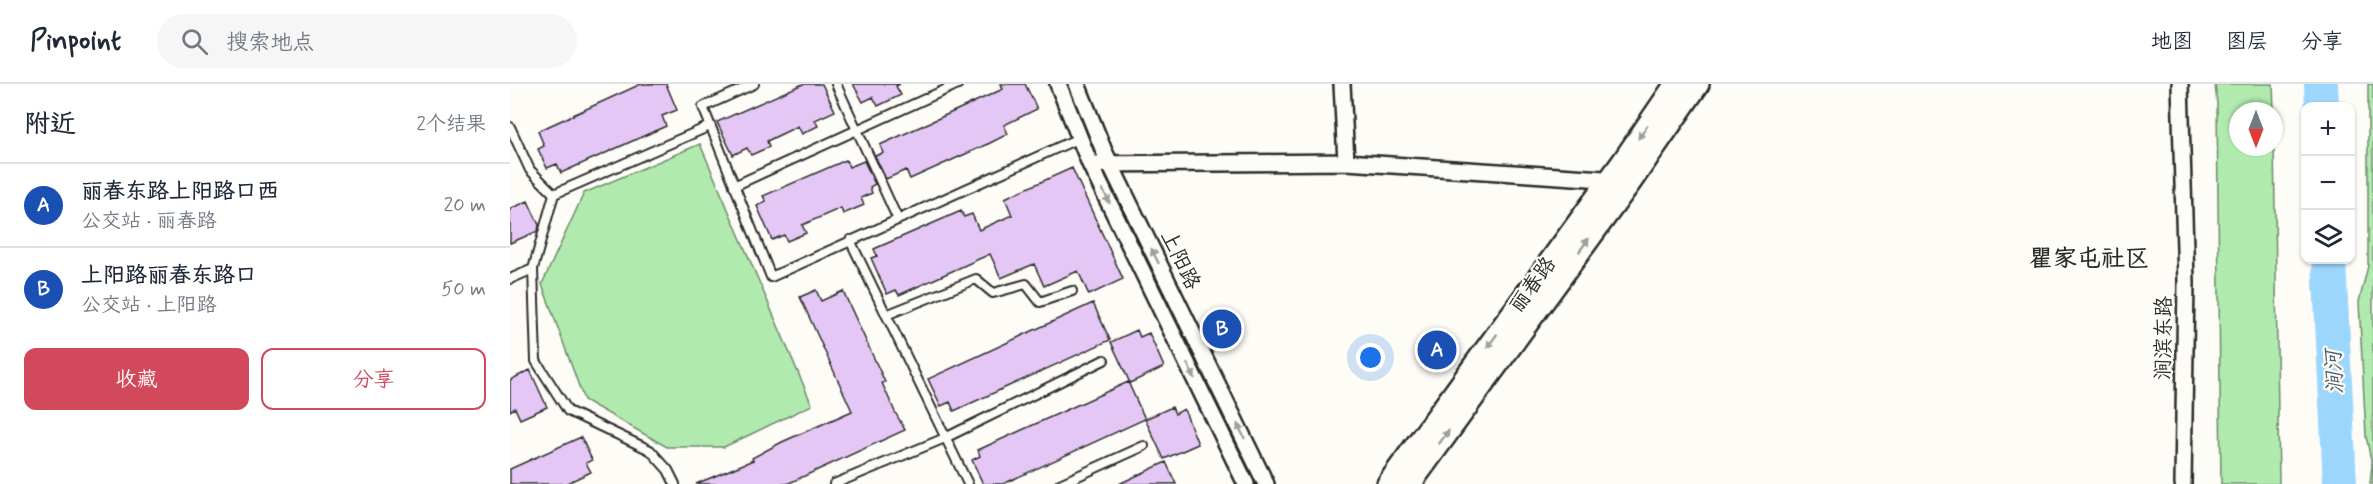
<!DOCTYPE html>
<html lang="zh">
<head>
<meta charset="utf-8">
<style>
  body { margin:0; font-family:Mynerve,"LXGW WenKai TC",sans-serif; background:#f6f6f7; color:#1f2937 }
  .controls { position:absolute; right:18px; top:18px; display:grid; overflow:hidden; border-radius:12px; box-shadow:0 2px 4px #0004 }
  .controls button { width:54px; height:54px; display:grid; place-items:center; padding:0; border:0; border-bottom:2px solid #e0e1e3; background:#fff; color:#1f2937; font:30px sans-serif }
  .compass { position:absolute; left:1719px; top:18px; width:54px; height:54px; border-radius:50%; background:#fff; box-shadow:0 2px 4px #0004; rotate:180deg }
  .you { position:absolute; left:861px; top:274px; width:21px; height:21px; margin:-15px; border:4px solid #fff; border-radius:50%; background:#1a73e8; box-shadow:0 0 0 9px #1a73e833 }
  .badge { display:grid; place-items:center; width:39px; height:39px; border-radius:50%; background:#d1495b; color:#fff; font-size:20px; font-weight:700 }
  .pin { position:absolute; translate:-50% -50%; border:3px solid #fff; box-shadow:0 2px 6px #0006 }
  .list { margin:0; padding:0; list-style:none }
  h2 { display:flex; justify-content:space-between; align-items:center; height:78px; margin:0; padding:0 24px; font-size:26px }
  h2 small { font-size:20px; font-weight:400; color:#747a83 }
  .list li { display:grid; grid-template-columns:39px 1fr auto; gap:18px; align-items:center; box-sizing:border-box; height:84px; padding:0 24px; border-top:2px solid #e0e1e3 }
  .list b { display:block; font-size:22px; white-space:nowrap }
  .list p { margin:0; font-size:20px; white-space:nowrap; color:#747a83 }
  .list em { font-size:20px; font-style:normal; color:#747a83 }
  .actions { display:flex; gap:12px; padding:18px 24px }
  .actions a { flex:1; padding:14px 0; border:2px solid #d1495b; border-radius:12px; text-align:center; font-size:21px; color:#d1495b }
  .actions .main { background:#d1495b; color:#fff }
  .icon { flex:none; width:33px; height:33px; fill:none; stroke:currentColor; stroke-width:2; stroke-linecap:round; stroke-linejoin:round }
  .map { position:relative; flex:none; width:1863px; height:400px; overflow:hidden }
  header { display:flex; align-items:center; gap:36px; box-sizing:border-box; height:84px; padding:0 30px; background:#fff; border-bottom:2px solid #e0e1e3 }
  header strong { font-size:28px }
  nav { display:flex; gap:33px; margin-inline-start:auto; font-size:21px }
  .search { width:420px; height:54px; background:#f6f6f7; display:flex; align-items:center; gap:15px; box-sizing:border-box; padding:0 21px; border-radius:33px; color:#747a83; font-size:22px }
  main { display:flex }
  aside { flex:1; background:#fff }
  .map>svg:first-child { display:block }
</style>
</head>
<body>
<header>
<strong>Pinpoint</strong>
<div class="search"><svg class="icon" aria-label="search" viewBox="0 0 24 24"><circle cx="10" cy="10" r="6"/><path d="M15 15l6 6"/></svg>搜索地点</div>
<nav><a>地图</a><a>图层</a><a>分享</a></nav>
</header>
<main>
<aside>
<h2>附近<small>2个结果</small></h2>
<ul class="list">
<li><span class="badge" style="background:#1a4fb4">A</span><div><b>丽春东路上阳路口西</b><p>公交站 · 丽春路</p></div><em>20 m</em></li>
<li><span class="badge" style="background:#1a4fb4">B</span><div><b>上阳路丽春东路口</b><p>公交站 · 上阳路</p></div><em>50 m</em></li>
</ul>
<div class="actions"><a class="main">收藏</a><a>分享</a></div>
</aside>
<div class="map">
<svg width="1863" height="400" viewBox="0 0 1863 400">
  <rect width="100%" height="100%" fill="#fdfcf7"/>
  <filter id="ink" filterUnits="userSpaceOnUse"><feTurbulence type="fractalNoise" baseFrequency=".0167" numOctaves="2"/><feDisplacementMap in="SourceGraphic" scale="12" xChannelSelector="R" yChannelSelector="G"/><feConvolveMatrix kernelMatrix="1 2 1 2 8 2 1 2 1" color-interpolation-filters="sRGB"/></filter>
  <g filter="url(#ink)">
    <path fill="#b0eaae" stroke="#6e8a6c" stroke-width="1.5" d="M1705,0H1763L1764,27H1728V63H1764V57L1769,400H1711L1707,20Z
      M1858,0H1863V400H1860L1862,381L1856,352L1849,218L1858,182Z
      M190,60L302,321L214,363H157L74,316L32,200L74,109Z"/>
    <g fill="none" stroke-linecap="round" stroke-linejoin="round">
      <path stroke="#9dd6fd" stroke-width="34" d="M1811,0L1812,22
        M1819,176L1830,400"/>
    </g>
    <path fill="#e4c7f5" stroke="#2b2b2b" stroke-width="1.5" d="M131,0H156L167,26L152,32L156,42L51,89L47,80L37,84L28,65L34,62L28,47Z
      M293,0H312L325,27L305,36L308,42L292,50L288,42L257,57L259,63L241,71L237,64L223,71L207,38Z
      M343,0H390L386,2L391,11L368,22L363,13L353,18Z
      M491,0H515L527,25L494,41L498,50L480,59L400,95L396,86L376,95L365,72L373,69L370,61L493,5Z
      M336,76L339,83L354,77L365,100L360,103L362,109L351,114L354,121L333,130L331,124L292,141L296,149L277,157L274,151L262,156L247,122L256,117L253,112Z
      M562,84L613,195L579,211L568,187L534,202L524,180L491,194L480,170L389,211L386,206L377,210L361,174L367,172L364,165L451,127L454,133L462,130L469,146L502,131L495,114Z
      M18,117L29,141L28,147L0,159V125Z
      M306,206L311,217L333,207L375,298L372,299L385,328L395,346L277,400H186L243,376L242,374L272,358L342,327L290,213Z
      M583,219L600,256L444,327L440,318L431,322L418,295Z
      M627,246L630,253L639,249L654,283L620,299L601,258Z
      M20,286L37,323L10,335L5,324L0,327V296Z
      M618,298L635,335L493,400H473L462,376L470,372L468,366Z
      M662,323L665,330L674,325L688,360L654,375L635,335Z
      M71,353L82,376L76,379L81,388L55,400H0V385Z
      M656,378L666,400H609Z"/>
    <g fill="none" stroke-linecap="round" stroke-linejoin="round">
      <defs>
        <path id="service" d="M244,0L193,23L261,193L569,54
          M326,0L388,136
          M0,43L20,86L44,110
          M224,102L448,0
          M340,156L458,400
          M0,195L23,185
          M376,231L466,195L483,209L516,200L530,218L562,207
          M165,400L158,386L140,366L58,327L26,277L23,185L44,110L200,42
          M324,400L435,354L594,276
          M550,400L634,362"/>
        <path id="minor" d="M548,0L580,80L736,400
          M567,0L594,67L756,400
          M832,0L836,78
          M1670,0L1676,198L1673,400
          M580,80L836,78L1109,96"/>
        <path id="secondary" d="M878,400L1112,79L1166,0
          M900,400L1121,97L1188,0"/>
      </defs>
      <use href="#service" stroke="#2b2b2b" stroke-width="12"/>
      <use href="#minor" stroke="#2b2b2b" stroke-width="20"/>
      <use href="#secondary" stroke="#2b2b2b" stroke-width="26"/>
      <use href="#service" stroke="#fdfcf7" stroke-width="8"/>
      <use href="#minor" stroke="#fdfcf7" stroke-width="15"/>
      <use href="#secondary" stroke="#fdfcf7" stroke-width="21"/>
    </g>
    <defs><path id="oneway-solid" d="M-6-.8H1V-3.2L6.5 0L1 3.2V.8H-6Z" transform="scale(1.5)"/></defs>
    <g fill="#9e9e9b">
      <use href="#oneway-solid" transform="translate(1133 48) rotate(125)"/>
      <use href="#oneway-solid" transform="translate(596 112) rotate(64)"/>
      <use href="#oneway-solid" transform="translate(1074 161) rotate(-54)"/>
      <use href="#oneway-solid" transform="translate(645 172) rotate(-116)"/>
      <use href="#oneway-solid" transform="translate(982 257) rotate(126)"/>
      <use href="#oneway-solid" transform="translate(681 287) rotate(64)"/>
      <use href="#oneway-solid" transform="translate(731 347) rotate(-116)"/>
      <use href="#oneway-solid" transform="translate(934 353) rotate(-54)"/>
    </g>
  </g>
  <g text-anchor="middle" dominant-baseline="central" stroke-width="4.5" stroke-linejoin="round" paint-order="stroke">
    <g font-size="21" fill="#2b2b2b" stroke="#fdfcf7">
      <text transform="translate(670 176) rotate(64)">上阳路</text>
      <text transform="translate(1023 201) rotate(-54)">丽春路</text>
      <text transform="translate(1654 254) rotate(-89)">涧滨东路</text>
    </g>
    <g font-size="22" font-style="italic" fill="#4d5e6a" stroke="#fdfcf7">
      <text transform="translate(1825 288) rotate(-93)">涧河</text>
    </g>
    <g font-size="24" font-weight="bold" fill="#2b2b2b" stroke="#fdfcf7">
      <text x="1579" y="175">瞿家屯社区</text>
    </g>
  </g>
</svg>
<div class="controls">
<button>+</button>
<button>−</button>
<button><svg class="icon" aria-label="layers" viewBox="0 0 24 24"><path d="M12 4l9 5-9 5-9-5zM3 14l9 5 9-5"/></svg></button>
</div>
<svg class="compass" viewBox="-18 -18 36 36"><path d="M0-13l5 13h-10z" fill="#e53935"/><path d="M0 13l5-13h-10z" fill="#747a83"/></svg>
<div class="you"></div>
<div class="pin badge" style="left:927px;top:266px;background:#1a4fb4">A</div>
<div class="pin badge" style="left:712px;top:245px;background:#1a4fb4">B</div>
</div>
</main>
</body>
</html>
